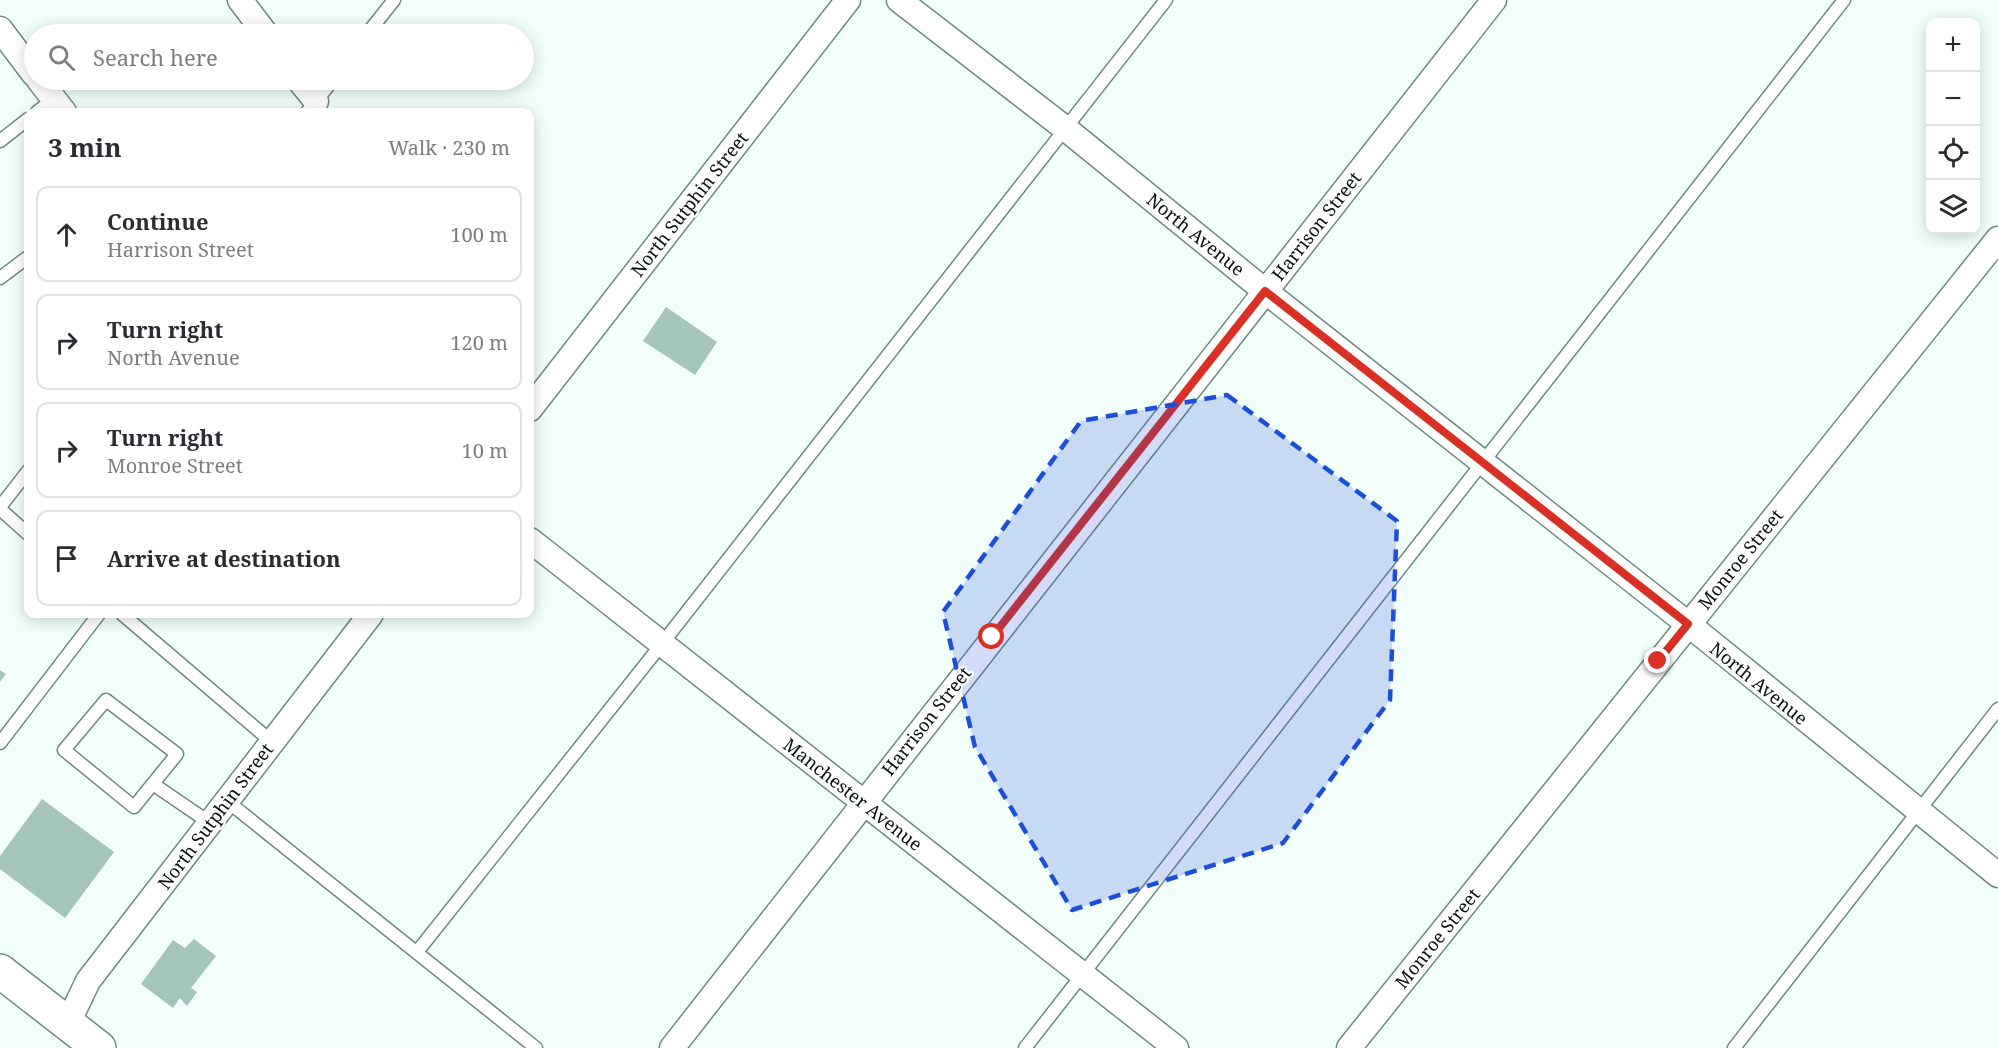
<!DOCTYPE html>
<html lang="en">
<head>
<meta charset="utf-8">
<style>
  body { margin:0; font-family:"Noto Serif",serif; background:#f7f7f7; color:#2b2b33 }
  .controls { position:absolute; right:18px; top:18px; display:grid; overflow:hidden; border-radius:12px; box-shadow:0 3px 15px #0003 }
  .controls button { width:54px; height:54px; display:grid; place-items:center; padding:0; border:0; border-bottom:2px solid #e1e1e2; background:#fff; color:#2b2b33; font:30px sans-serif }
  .stop { position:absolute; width:18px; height:18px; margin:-14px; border:4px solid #d93025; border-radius:50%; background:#fff }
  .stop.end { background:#d93025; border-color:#fff; box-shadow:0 2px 6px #0008 }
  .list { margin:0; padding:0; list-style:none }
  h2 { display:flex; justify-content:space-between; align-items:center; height:78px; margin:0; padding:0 24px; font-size:26px }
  h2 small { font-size:20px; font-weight:400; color:#7c7c81 }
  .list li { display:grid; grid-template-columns:39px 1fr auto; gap:18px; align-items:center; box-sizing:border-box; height:96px; margin:0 12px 12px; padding:0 12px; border:2px solid #e1e1e2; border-radius:12px }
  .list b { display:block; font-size:22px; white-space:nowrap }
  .list p { margin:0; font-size:20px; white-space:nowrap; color:#7c7c81 }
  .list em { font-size:20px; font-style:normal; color:#7c7c81 }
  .icon { flex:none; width:33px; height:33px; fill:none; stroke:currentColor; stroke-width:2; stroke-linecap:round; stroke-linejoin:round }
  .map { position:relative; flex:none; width:1998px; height:1048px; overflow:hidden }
  .search { position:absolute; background:#fff; box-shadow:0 3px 15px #0003; left:24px; top:24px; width:510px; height:66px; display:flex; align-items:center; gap:15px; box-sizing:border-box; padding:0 21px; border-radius:33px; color:#7c7c81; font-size:22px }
  .panel { position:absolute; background:#fff; box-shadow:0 3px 15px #0003; left:24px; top:108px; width:510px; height:510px; border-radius:12px }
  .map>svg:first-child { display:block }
</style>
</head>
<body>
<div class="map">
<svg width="1998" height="1048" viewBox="0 0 1998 1048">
  <rect width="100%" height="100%" fill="#f1fefa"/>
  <path fill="#a5c4bb" d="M666,307L717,342L695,375L643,341Z
    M0,670L6,674L0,682Z
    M42,799L114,852L65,918L0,869V856Z
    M194,939L216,956L191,988L197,992L187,1006L180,998L173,1008L141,984L173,940L185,948Z"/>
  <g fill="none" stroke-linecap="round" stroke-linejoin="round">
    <defs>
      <path id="lane" d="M367,34L394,0
        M37,112L54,99
        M307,112L333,80
        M0,141L28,119
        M0,278L28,257
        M0,507L28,471
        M0,509L28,534
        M122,614L272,742
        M106,700L177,754L134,807L64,750Z
        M0,743L99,614
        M153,784L210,823
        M227,801L536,1048
        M417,952L661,645L1166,0
        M1025,1048L1844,0
        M1734,1048L1998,709"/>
      <path id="street" d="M240,0L266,34
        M899,0L1066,129L1265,291L1688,624L1998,875
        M0,29L34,74
        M39,80L64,112
        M299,80L316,101
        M530,409L848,0
        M530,540L1176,1048
        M67,1025L88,981L371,614
        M672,1048L1494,0
        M1349,1048L1998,239"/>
      <path id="secondary" d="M0,971L99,1048"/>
    </defs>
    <use href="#lane" stroke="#6c8981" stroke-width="15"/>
    <use href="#street" stroke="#6c8981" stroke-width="27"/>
    <use href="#secondary" stroke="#6c8981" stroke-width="36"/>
    <use href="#lane" stroke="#fff" stroke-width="12"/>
    <use href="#street" stroke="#fff" stroke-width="24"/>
    <use href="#secondary" stroke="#fff" stroke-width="33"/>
  </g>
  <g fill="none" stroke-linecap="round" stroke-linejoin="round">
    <path stroke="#d93025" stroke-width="8" d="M992,637L1265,291L1688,624L1658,661"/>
  </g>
  <path fill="#1d4ed8" fill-opacity="0.2" stroke="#1d4ed8" stroke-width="4.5" stroke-dasharray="12 8" stroke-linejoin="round" d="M1227,395L1397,521L1390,700L1283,843L1072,910L975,747L943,612L1081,421Z"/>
  <g text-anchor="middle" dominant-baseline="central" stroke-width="4.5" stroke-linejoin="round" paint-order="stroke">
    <g font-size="18" fill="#06110e" stroke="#fff">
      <text transform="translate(689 204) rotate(-52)">North Sutphin Street</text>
      <text transform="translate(1316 226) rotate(-52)">Harrison Street</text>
      <text transform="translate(1196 234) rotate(39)">North Avenue</text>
      <text transform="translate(1740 559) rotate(-51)">Monroe Street</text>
      <text transform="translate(1759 683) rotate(39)">North Avenue</text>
      <text transform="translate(926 721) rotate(-52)">Harrison Street</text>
      <text transform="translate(853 794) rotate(38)">Manchester Avenue</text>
      <text transform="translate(215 816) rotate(-53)">North Sutphin Street</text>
      <text transform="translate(1437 938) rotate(-51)">Monroe Street</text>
    </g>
  </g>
</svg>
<div class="controls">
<button>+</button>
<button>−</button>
<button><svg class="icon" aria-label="locate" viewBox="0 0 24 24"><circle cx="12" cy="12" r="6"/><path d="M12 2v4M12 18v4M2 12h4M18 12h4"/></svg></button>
<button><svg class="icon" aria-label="layers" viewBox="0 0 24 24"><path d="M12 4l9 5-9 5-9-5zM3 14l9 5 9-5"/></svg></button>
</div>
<div class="stop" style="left:992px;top:637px"></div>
<div class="stop end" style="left:1658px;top:661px"></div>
<div class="search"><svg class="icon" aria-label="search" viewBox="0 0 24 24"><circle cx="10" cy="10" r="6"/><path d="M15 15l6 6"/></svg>Search here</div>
<section class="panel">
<h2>3 min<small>Walk · 230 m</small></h2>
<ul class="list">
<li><svg class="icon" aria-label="ahead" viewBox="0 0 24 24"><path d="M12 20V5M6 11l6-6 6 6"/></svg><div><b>Continue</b><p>Harrison Street</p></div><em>100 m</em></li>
<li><svg class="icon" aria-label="right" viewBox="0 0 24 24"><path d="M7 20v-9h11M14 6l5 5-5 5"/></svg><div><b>Turn right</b><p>North Avenue</p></div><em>120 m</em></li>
<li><svg class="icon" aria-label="right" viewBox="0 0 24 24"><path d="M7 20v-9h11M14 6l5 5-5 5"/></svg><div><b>Turn right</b><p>Monroe Street</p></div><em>10 m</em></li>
<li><svg class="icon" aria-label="arrive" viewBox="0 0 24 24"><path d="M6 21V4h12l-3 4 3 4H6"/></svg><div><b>Arrive at destination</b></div></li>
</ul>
</section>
</div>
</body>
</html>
